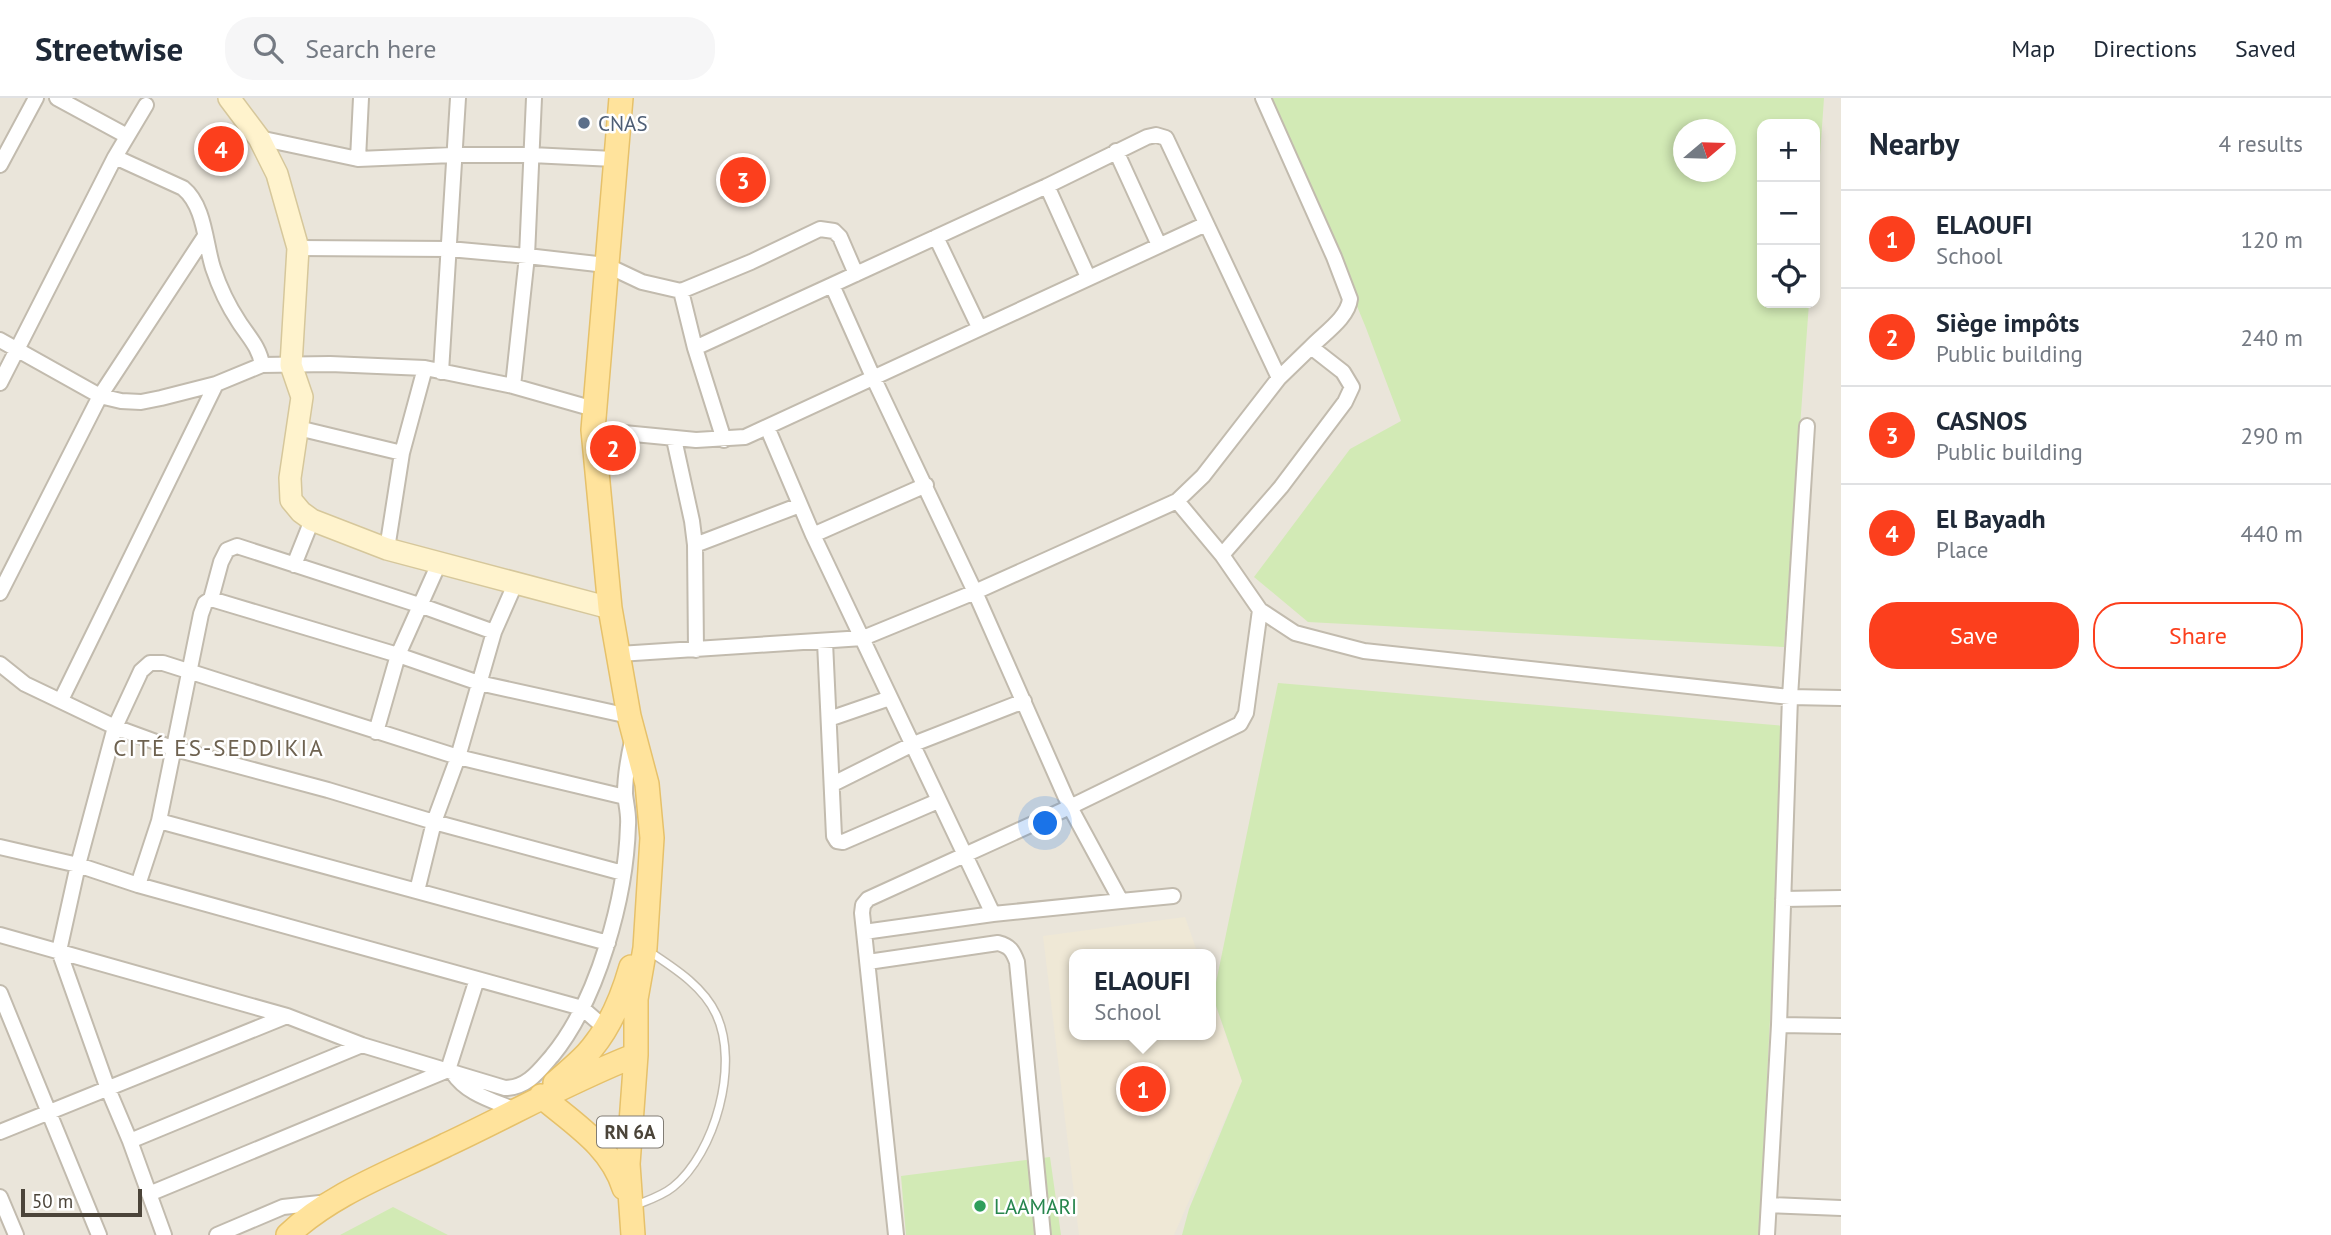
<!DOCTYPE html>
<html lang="en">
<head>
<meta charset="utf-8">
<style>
  body { margin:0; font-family:"PT Sans",sans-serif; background:#f6f6f7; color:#1f2937 }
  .controls { position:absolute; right:21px; top:21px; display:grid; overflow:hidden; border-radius:14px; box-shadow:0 4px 10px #0003 }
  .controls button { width:63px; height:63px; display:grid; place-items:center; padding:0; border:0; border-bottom:2px solid #e0e1e3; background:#fff; color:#1f2937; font:35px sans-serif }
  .compass { position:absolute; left:1673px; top:21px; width:63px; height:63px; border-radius:50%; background:#fff; box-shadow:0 4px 10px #0003; rotate:71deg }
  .scale { position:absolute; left:21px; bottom:18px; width:121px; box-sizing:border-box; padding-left:7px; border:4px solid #4b4439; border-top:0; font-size:19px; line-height:24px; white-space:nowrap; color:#4b4439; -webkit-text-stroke:5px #fff; paint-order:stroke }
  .you { position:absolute; left:1046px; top:726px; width:24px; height:24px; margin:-18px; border:5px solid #fff; border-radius:50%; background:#1a73e8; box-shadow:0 0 0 10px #1a73e833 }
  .badge { display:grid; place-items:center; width:46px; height:46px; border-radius:50%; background:#fc3f1d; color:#fff; font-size:23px; font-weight:700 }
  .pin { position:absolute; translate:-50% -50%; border:4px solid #fff; box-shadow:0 2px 7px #0006 }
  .popup { position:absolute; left:1069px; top:851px; width:147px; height:91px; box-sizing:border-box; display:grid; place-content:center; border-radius:14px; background:#fff; filter:drop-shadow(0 2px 5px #0005); font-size:23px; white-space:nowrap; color:#747a83 }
  .popup b { font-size:26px; color:#1f2937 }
  .popup::after { content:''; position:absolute; left:50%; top:100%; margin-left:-14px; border:14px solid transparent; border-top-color:#fff }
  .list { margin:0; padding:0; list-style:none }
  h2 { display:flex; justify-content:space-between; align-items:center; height:91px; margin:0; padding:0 28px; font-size:30px }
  h2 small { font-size:23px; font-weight:400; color:#747a83 }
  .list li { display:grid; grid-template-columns:46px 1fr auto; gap:21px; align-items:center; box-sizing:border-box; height:98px; padding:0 28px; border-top:2px solid #e0e1e3 }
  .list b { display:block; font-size:26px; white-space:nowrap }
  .list p { margin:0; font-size:23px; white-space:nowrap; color:#747a83 }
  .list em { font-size:23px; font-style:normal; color:#747a83 }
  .actions { display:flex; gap:14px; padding:21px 28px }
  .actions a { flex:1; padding:16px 0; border:2px solid #fc3f1d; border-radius:28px; text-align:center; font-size:24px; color:#fc3f1d }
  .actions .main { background:#fc3f1d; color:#fff }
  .icon { flex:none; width:38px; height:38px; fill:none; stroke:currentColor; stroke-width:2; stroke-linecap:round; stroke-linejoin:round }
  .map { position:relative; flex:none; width:1841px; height:1137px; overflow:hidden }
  header { display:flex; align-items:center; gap:42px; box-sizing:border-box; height:98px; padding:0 35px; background:#fff; border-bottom:2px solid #e0e1e3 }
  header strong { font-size:33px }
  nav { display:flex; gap:38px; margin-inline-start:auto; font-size:24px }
  .search { width:490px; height:63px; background:#f6f6f7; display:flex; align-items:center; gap:18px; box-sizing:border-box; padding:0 24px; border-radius:28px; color:#747a83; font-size:26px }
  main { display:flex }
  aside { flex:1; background:#fff }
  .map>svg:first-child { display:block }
</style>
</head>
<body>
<header>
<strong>Streetwise</strong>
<div class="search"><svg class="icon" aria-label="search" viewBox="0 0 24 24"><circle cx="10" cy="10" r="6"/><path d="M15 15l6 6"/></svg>Search here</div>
<nav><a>Map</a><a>Directions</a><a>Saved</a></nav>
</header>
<main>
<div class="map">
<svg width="1841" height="1137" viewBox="0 0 1841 1137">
  <rect width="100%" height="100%" fill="#f6f3ec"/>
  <path fill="#eae5da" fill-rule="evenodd" d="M0,0H1841V1137H0ZM1762,26H1815V205H1762ZM1684,32H1726V74H1684ZM1075,856H1211V937H1075Z"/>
  <path fill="#efe8d6" d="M1185,819L1198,856H1075V937H1211V895L1242,983L1174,1137H1079L1043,838Z"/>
  <path fill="#d2eab5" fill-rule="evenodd" d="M1271,0H1824L1815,130V26H1762V205H1809L1784,549L1308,524L1254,479L1350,351L1401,323L1366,230ZM1684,32H1726V74H1684Z
    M1278,585L1785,628L1759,1137H1182L1189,1111L1242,983L1213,899Z
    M1050,1059L1061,1137H906L901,1078Z
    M393,1109L448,1137H340Z"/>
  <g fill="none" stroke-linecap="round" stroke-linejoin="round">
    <defs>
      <path id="lane" d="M634,1108C646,1103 662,1098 673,1089C715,1055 740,966 716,916C703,888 674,870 650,854"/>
      <path id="street" d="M57,0L127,38
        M1263,0L1334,159L1350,201C1348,220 1323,236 1311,249
        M259,40L358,61L453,57H531L614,61
        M1116,53L1159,147
        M115,59L183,90C205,108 205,145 213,170C219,188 229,209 239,224C248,238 260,250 262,267
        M358,61L361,0
        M0,67L36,0
        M1047,88L1088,179
        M936,139L979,229
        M298,150L449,151L527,158L606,167L642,184L681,193
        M0,242L100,298L121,303L141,304L161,300L216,286L262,267L330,266L425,270L513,288L594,311
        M695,250L832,187
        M441,274L458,0
        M0,285L115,59L146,7
        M513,288L527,158L534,0
        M767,329L813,437L993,816L1121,803L1070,709L975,494L873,279L832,187L1047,88L1147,39L1156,37L1166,40L1279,280L1203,378L1177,403
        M298,330L402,355
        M593,332L696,342L745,339L1206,126
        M674,341L692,423L695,447L800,407
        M724,342L695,250L681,193L751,164L820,131L834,133L840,139L856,176
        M813,437L926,387
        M695,447L696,552
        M387,451L402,355L425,270
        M1222,457L1281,389L1345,304L1352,289L1343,274L1311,249L1279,280
        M294,467L312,422
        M0,495L100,298L205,138
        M211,501L221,464L227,452L237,448L422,508L494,534L516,484
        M825,544L834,738L837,743L843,744L938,703
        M619,556L863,540L975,494L1177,403L1222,457L1260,512L1295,535L1364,553L1790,599L1841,600
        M0,566L25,586L115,629L175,651L328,692L434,724L623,775
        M61,602L216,286
        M829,621L890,600
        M376,634L398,557L440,463
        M833,686L911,647L1024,603
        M159,723L608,845
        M0,749L78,767L138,787L582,910L605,930
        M138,787L159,723L201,516L205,505L211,501L398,557L479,585L629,618
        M417,793L434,724L458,659L494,534
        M1783,801L1841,800
        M1121,803L1173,798
        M864,834L993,816
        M0,837L287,918L362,947L505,990C527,990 539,973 552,958C598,902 626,799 628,727C629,716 626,706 625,696C625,677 628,661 632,643
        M868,864L998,845C1010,848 1013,853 1017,864L1043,1137
        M0,895L99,1137
        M1779,927L1841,928
        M453,975C467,996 492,1002 515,1012
        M0,1034L287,918
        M130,1043L362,947
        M149,1096L448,972L477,881
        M0,1099L16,1137
        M1769,1107L1841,1110
        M164,1137L130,1043L108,991L59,853L78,767L115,629L141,573L150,565H163L458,659L625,699
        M217,1137L283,1109L329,1104
        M896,1137L862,815L863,807L868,801L1070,709L1240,626L1246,615L1260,512
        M1767,1137L1779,927L1790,599L1807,328"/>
      <path id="secondary" d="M229,0L259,40L277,76L298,150L291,267L302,299L290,380L291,402L301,414L312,422L387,451L610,510"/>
      <path id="primary" d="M621,0L593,332L610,510L629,618L647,686L652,740L645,850L636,901V957L628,1066L633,1137
        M555,985C567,974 582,963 592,950C610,928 623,897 631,869
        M541,998C574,1026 611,1048 624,1090
        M288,1137C332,1095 392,1074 446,1047C510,1017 570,983 636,957"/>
    </defs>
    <use href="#lane" stroke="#c2bbae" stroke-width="10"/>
    <use href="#street" stroke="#c2bbae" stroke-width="18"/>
    <use href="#secondary" stroke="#d6c79b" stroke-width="24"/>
    <use href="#primary" stroke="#e6c16a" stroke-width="26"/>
    <use href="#lane" stroke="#fff" stroke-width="7"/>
    <use href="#street" stroke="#fff" stroke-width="14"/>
    <use href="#secondary" stroke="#fff3cd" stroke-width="21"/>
    <use href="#primary" stroke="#ffe39c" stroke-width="23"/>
  </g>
  <circle fill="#5c6f8a" stroke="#fff" stroke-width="2.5" cx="584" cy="25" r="7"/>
  <circle fill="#2e9e5b" stroke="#fff" stroke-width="2.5" cx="980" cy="1108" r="7"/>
  <g text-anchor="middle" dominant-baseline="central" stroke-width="5" stroke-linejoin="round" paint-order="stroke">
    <rect fill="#fff" stroke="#817c74" stroke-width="2" x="597" y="1018.5" width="66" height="31" rx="5"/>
    <g font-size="19" font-weight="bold" fill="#4b4439">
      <text x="630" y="1034">RN 6A</text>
    </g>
    <g font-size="21" fill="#4e5e75" stroke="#fff" text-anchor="start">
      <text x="598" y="25">CNAS</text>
    </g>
    <g font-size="21" fill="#27864d" stroke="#fff" text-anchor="start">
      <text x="994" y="1108">LAAMARI</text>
    </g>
    <g font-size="23" letter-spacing="2" fill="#6e6250" stroke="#fff">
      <text x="219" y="649">CITÉ ES-SEDDIKIA</text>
    </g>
  </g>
</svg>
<div class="controls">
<button>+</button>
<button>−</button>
<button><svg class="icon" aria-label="locate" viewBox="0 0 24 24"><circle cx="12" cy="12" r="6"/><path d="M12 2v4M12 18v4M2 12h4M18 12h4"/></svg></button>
</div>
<svg class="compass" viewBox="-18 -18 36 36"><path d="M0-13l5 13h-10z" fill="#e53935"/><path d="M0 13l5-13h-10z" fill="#747a83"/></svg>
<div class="scale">50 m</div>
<div class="you"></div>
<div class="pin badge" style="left:1143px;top:991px">1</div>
<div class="popup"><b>ELAOUFI</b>School</div>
<div class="pin badge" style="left:613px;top:350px">2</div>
<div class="pin badge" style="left:743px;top:82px">3</div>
<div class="pin badge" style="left:221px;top:51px">4</div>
</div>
<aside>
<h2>Nearby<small>4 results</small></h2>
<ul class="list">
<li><span class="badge">1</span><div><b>ELAOUFI</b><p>School</p></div><em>120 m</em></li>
<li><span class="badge">2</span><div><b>Siège impôts</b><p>Public building</p></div><em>240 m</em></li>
<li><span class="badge">3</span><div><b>CASNOS</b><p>Public building</p></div><em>290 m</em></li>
<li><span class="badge">4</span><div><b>El Bayadh</b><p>Place</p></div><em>440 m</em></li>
</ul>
<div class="actions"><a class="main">Save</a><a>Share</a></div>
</aside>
</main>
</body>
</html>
